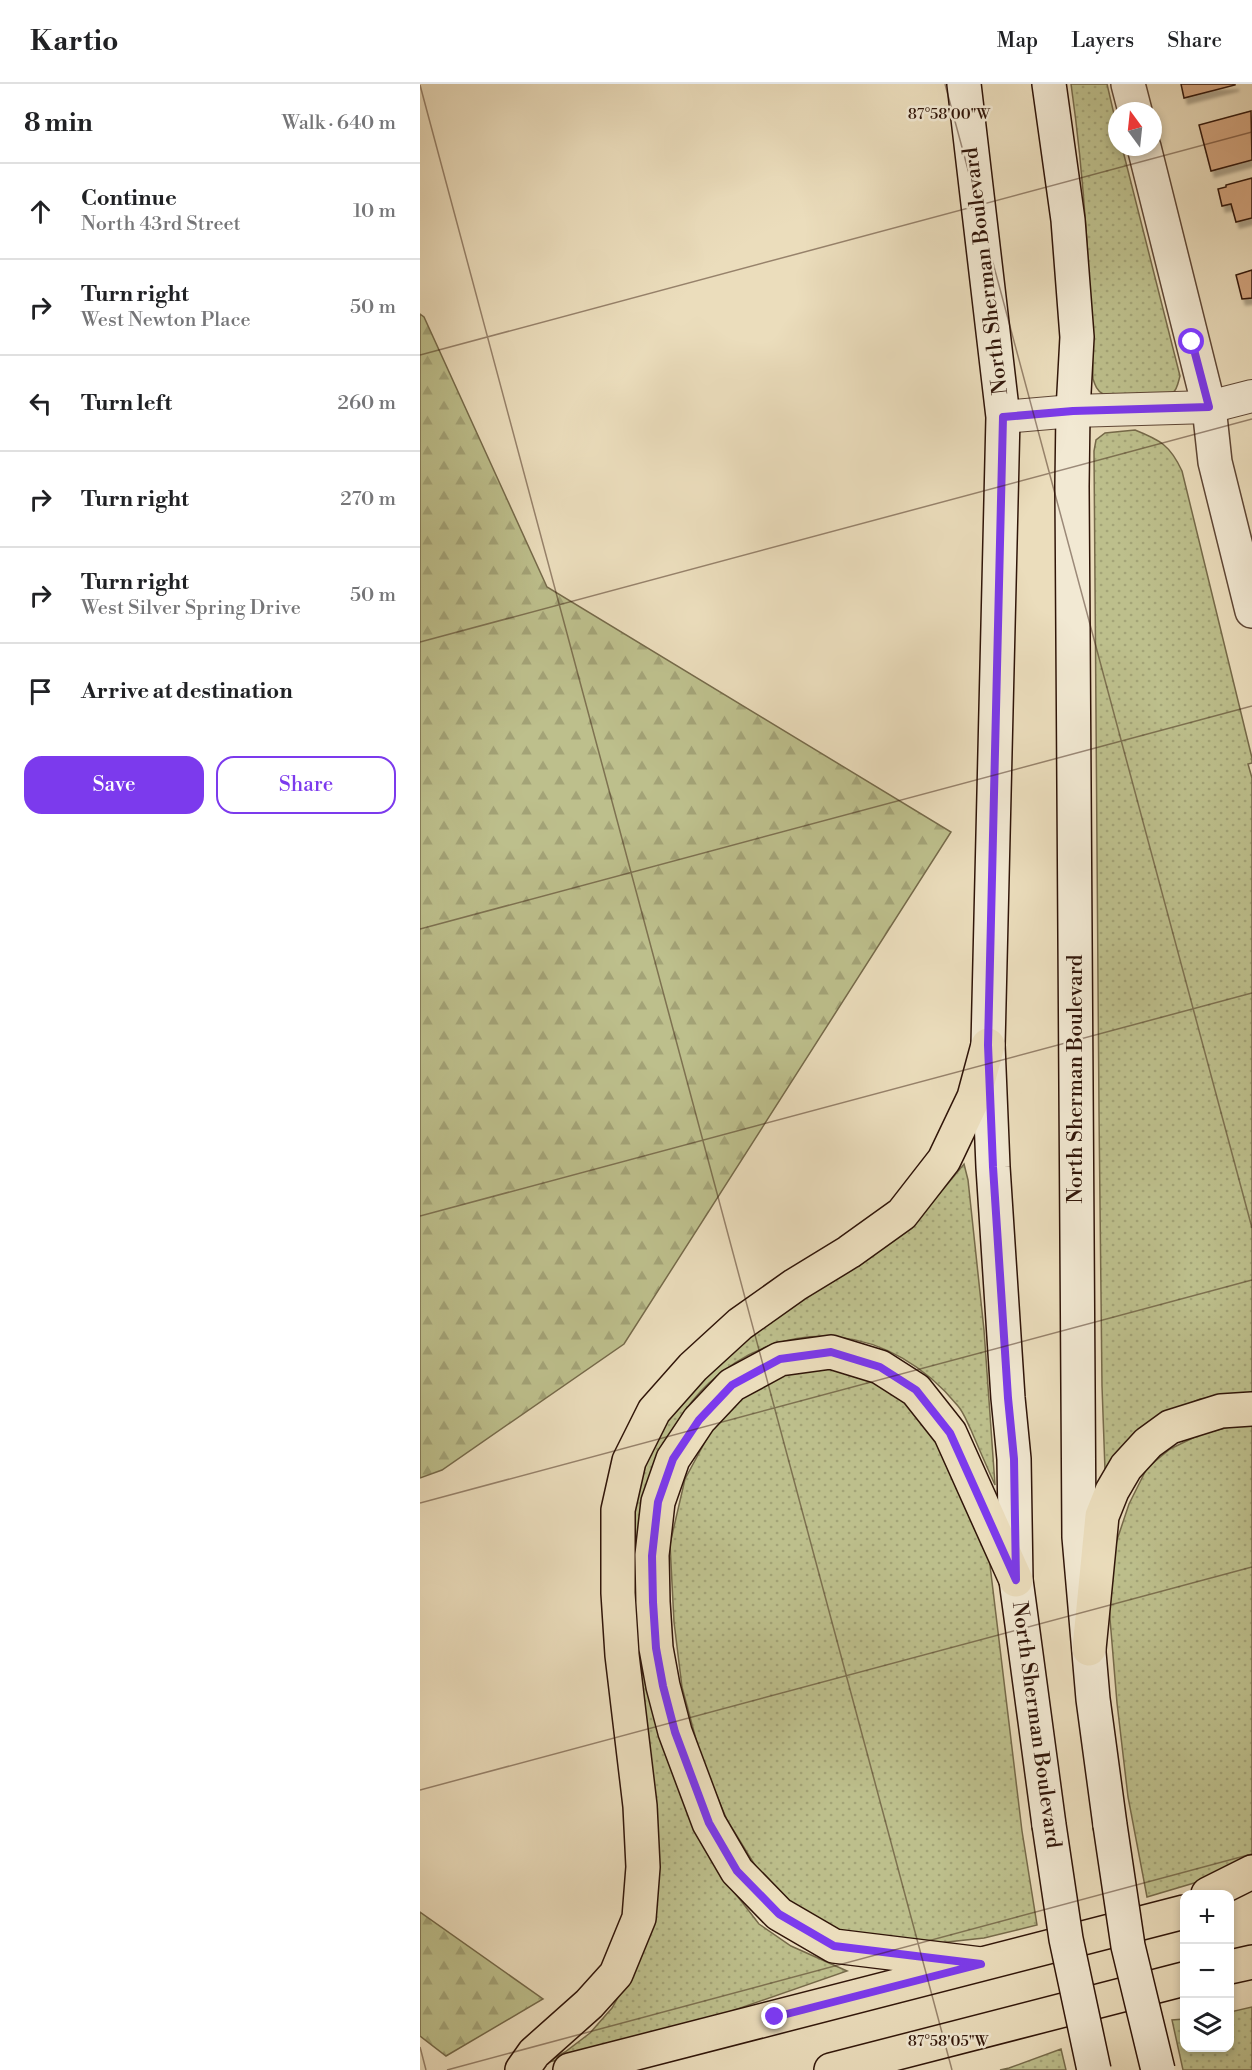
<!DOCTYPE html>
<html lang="en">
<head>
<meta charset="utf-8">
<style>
  body { margin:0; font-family:"Libre Bodoni",serif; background:#f6f6f6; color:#202124 }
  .controls { position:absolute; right:18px; bottom:18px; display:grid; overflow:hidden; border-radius:12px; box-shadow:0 3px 9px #0003 }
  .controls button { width:54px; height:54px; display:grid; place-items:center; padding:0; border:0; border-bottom:2px solid #e0e0e0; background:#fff; color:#202124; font:30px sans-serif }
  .compass { position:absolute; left:688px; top:18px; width:54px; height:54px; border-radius:50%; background:#fff; box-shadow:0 3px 9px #0003; rotate:345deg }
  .stop { position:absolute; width:18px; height:18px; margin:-14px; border:4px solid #7c3aed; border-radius:50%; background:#fff }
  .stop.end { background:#7c3aed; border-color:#fff; box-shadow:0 2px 6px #0008 }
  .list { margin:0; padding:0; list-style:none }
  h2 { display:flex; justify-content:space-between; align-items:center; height:78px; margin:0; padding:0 24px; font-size:26px }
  h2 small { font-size:20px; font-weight:400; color:#757577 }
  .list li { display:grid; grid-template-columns:39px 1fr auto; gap:18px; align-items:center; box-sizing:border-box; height:96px; padding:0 24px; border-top:2px solid #e0e0e0 }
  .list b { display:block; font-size:22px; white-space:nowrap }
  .list p { margin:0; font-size:20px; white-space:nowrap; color:#757577 }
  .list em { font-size:20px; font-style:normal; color:#757577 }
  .actions { display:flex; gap:12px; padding:18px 24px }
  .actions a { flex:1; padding:14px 0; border:2px solid #7c3aed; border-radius:18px; text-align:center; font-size:21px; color:#7c3aed }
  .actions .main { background:#7c3aed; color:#fff }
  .icon { flex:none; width:33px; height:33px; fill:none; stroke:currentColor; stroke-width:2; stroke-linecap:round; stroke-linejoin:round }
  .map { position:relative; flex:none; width:832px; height:1986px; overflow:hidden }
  header { display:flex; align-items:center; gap:36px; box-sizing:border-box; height:84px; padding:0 30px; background:#fff; border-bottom:2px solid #e0e0e0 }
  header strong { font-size:28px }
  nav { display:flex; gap:33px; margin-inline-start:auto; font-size:21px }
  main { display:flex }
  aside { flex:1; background:#fff }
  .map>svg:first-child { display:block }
</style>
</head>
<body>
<header>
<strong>Kartio</strong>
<nav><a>Map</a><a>Layers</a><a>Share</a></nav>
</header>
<main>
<aside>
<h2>8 min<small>Walk · 640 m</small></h2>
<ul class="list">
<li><svg class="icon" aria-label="ahead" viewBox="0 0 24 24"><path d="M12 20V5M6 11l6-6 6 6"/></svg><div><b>Continue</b><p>North 43rd Street</p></div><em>10 m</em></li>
<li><svg class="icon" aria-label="right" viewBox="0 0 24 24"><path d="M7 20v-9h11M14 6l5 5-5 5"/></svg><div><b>Turn right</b><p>West Newton Place</p></div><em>50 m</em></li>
<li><svg class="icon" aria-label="left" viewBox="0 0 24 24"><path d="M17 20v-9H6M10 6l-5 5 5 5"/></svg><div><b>Turn left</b></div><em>260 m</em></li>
<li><svg class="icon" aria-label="right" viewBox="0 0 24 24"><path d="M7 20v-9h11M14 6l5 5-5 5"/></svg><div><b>Turn right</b></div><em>270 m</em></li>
<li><svg class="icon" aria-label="right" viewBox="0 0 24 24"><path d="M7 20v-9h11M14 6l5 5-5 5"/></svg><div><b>Turn right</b><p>West Silver Spring Drive</p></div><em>50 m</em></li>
<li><svg class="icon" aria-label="arrive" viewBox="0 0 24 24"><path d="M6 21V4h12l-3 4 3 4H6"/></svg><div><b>Arrive at destination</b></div></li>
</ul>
<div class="actions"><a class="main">Save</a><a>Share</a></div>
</aside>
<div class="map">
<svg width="832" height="1986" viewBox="0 0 832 1986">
  <defs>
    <pattern id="grass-dots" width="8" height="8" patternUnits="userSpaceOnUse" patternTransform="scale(1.5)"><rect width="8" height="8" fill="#bdbf8c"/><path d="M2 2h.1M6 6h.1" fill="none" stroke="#a3a377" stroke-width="1.8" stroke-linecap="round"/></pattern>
    <pattern id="forest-firs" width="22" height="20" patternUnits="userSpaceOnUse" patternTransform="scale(1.5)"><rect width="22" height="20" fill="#bdbf8c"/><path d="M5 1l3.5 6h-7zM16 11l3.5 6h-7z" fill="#a3a377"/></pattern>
    <filter id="shadow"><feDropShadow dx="3.5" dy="6" stdDeviation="1.5" flood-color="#0004"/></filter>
  </defs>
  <rect width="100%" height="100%" fill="#ebddbc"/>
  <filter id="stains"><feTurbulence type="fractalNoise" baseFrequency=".00333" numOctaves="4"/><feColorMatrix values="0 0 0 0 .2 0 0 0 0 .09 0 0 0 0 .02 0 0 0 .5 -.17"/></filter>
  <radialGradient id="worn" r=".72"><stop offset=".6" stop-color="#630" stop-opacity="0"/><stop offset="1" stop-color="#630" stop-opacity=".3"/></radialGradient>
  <path fill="url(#grass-dots)" stroke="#766a4a" stroke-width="1.5" d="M651,0H687L697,43V63H702L760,292C758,299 757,308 749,311C742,314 690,313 683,310C677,307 675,301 673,295C670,196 665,98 651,0Z
    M715,346C740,356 750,361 762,387L832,674V679L828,680L832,694V1311L821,1310L780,1315L743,1331L685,1386L682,1302L679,1028L674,367L676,356L685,349Z
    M544,1080L548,1096L564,1246L575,1401C567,1383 559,1365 551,1346C547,1338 544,1329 538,1322C472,1241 368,1227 289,1299C263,1323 247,1355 233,1387L240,1655L258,1703L289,1769L315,1809L339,1840L371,1862L427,1887L257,1946L125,1979L145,1968L170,1949L192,1924L212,1888L238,1805V1747L207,1523L216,1401L232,1358L257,1319L325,1252L492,1140L511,1120Z
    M407,1284L448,1291L512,1339L569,1473L602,1747L617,1841L564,1854L509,1860L457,1856L409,1844L372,1823L341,1791L307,1736L281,1674L262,1603L254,1538L250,1460L265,1395L292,1345L325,1311L364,1291Z
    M821,1340L832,1342V1777L801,1791L727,1813L708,1713L697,1619L689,1523L694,1465L709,1420L727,1384L750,1365L781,1350Z
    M832,1923V1986H763L752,1936L764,1935V1964H810V1928Z
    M641,1965L646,1986H580L589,1984Z"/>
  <path fill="url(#forest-firs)" stroke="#766a4a" stroke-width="1.5" d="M0,230L4,233L127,503L531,748L204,1260L22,1386L0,1394Z
    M0,1828L123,1915L26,1972L0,1952Z"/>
  <path fill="#d4a680" stroke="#301509" stroke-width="1.5" filter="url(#shadow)" d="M761,0H815V1L764,14Z
    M831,27L832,76L791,87L779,41Z
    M832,94V134L816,138L811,120L802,122L798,105L806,103V101Z
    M832,186V214L822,215L816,191Z"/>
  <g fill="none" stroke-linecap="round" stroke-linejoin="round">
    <defs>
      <path id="minor" d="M583,333L653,327L789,323L832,312"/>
      <path id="tertiary" d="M708,0L715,27
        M724,63L789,323L795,378L832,527"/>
      <path id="secondary" d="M544,0L583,333L568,961L573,1083L588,1314L594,1375L596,1496L629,1741
        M629,0L648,136L657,253L653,327L652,402L659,1453L673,1615L690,1741"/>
      <path id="primary" d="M669,1565L682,1432L692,1407L706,1383L728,1359L750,1343L801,1327L832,1325
        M788,1810L832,1788
        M561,1880L414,1862L359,1830L317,1787L289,1739L255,1648L243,1602L236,1564L233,1518L232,1471L238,1418L253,1375L279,1336L312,1301L360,1275L411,1268L460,1283L496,1306L530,1349L596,1496
        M810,1883L832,1878
        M102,1986L114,1969L169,1920L196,1890L219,1834L223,1783L220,1722L202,1571L198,1509V1426L209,1377L234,1327L273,1283L320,1240L375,1201L429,1168L482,1130L524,1076L554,1013L568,961
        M150,1986L764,1828
        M411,1986L764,1895"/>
    </defs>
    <use href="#minor" stroke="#5f4736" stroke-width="34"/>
    <use href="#tertiary" stroke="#5f4736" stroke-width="36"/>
    <use href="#secondary" stroke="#301509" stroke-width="36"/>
    <use href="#primary" stroke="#301509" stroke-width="36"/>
    <use href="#minor" stroke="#f2e9d3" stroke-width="32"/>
    <use href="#tertiary" stroke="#f2e9d3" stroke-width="33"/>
    <use href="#secondary" stroke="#f2e9d3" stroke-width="33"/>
    <use href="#primary" stroke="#ebddbc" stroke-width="33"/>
    <defs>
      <path id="secondary-bridge" d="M629,1741L646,1855L674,1986
        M690,1741L708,1862L738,1986"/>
    </defs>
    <use href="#secondary-bridge" stroke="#301509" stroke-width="36" stroke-linecap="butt"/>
    <use href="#secondary-bridge" stroke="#f2e9d3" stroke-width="33"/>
  </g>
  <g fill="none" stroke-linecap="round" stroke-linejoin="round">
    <path stroke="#7c3aed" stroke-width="8" d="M355,1933L561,1880L414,1862L359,1830L317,1787L289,1739L255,1648L243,1602L236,1564L233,1518L232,1472L238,1418L253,1375L279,1336L312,1301L360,1275L411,1268L460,1283L496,1306L530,1349L596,1496L594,1375L588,1314L573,1083L568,961L583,333L653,327L789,323L772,258"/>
  </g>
  <path fill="none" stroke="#301509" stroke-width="1.5" stroke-opacity="0.45" d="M525,0L832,1144M0,1L532,1986M0,271L832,48M0,558L832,335M0,845L832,622M0,1132L832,909M0,1419L832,1196M0,1706L832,1483M0,1963L6,1986M27,1986L832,1770"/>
  <g text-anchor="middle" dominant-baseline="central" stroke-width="5" stroke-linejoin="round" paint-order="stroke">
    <g font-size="21" fill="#301509" stroke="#f2e9d3">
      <text transform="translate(566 187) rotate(-97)">North Sherman Boulevard</text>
      <text transform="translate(656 995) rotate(-90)">North Sherman Boulevard</text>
      <text transform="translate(616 1641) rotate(82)">North Sherman Boulevard</text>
    </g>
  </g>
  <g font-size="15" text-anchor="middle" fill="#301509" stroke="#f2e9d3" stroke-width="5" stroke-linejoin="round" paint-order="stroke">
    <text x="529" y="35">87°58'00"W</text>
    <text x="528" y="1962">87°58'05"W</text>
  </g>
  <rect width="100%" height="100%" filter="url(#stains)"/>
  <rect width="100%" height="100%" fill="url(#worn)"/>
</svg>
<div class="controls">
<button>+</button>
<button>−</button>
<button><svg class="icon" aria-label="layers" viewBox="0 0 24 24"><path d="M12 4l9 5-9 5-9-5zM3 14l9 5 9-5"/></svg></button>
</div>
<svg class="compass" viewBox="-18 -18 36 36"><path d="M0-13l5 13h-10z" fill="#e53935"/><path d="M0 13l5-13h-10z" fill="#757577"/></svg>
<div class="stop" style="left:772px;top:258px"></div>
<div class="stop end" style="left:355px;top:1933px"></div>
</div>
</main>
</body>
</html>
